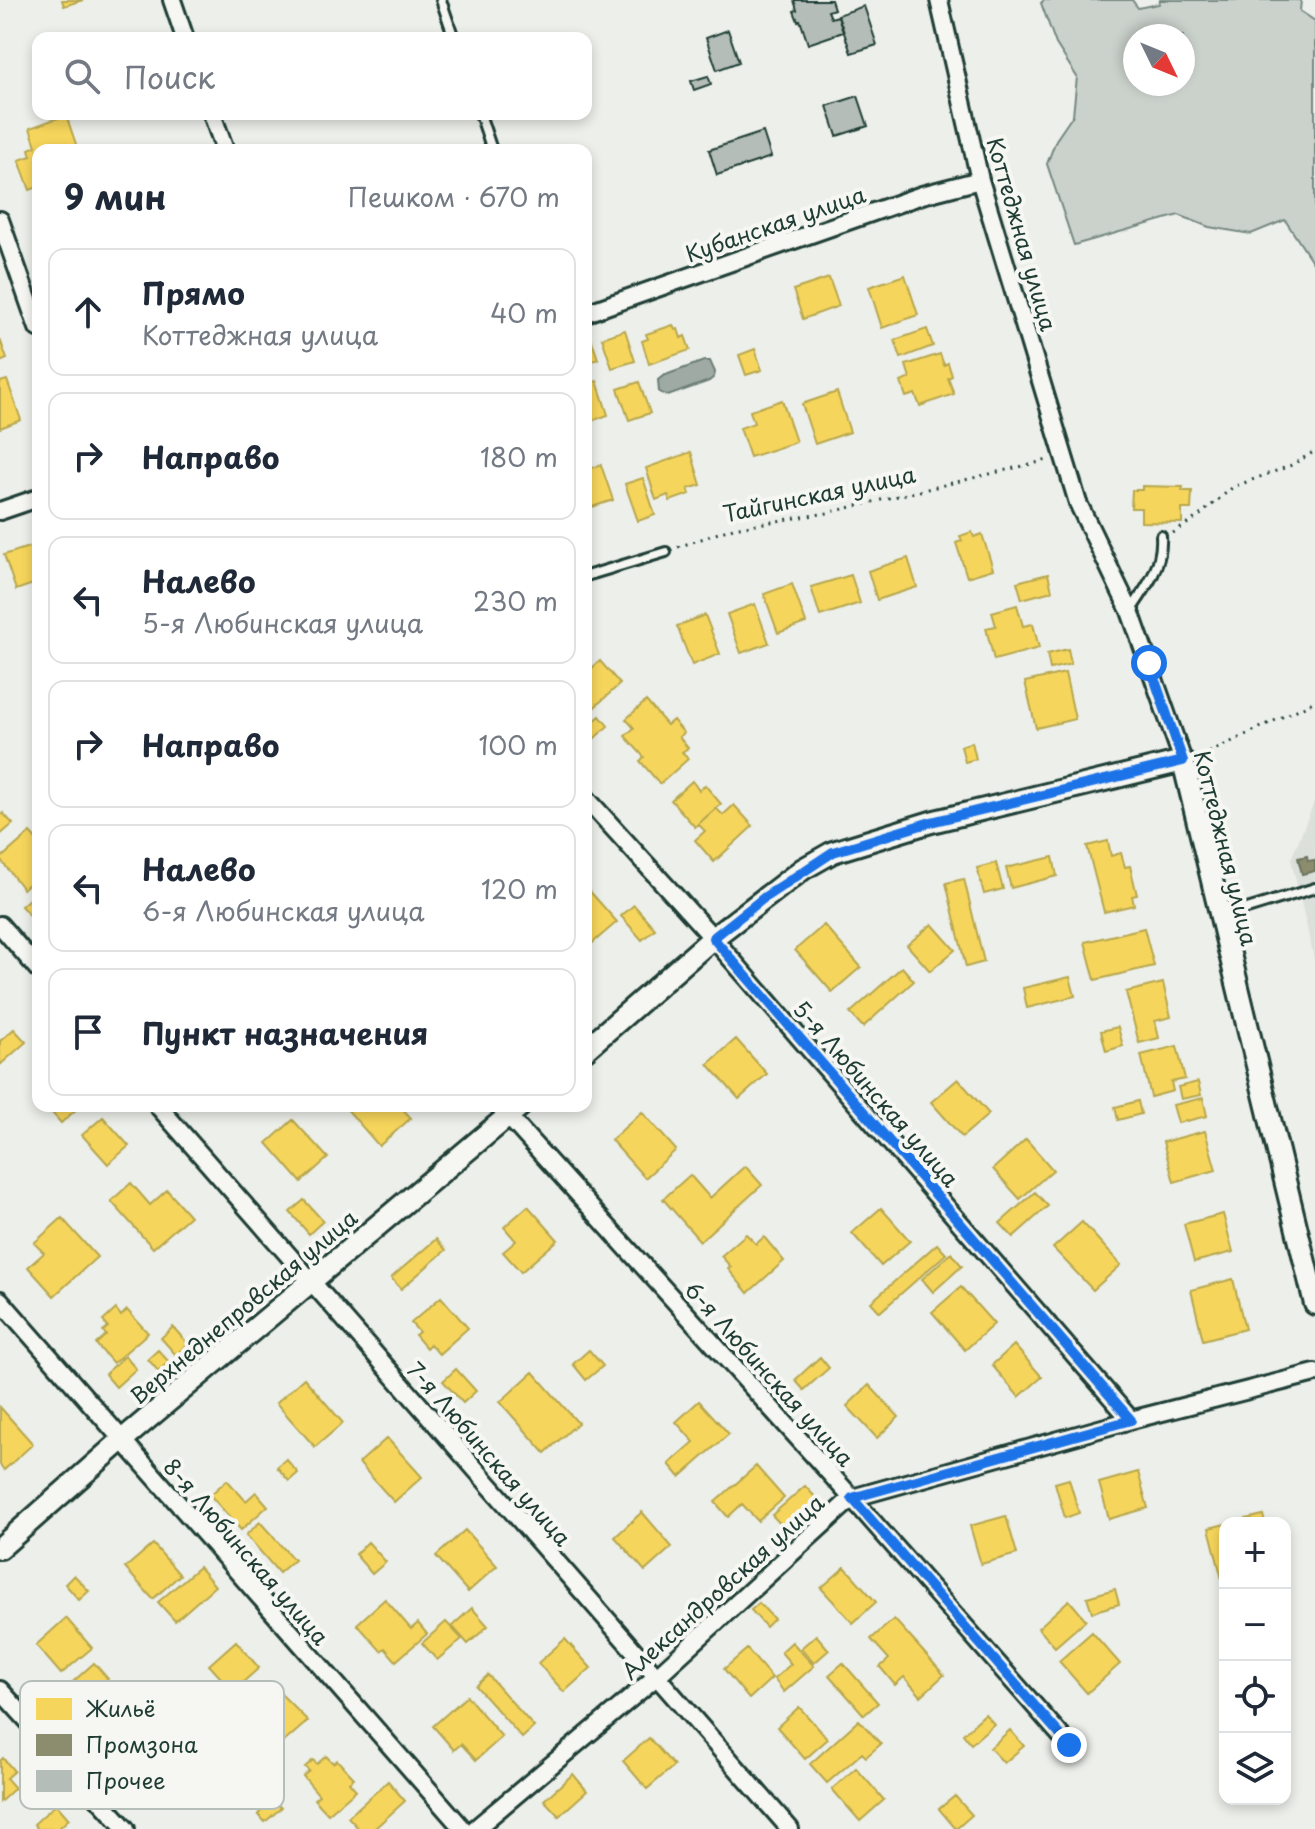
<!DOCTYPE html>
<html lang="ru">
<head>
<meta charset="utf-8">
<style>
  body { margin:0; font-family:"Playpen Sans",sans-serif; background:#f2f2f3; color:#1f2937 }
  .controls { position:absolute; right:24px; bottom:24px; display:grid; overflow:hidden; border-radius:16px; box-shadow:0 4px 12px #0003 }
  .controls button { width:72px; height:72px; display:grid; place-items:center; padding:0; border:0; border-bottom:2px solid #e0e1e3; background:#fff; color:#1f2937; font:40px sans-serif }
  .compass { position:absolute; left:1123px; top:24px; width:72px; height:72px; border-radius:50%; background:#fff; box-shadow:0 4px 12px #0003; rotate:133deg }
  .stop { position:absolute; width:24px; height:24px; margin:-18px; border:6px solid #1a73e8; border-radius:50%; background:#fff }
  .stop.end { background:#1a73e8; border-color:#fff; box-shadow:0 2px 8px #0008 }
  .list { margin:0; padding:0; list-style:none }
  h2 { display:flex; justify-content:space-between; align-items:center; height:104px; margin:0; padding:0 32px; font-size:34px }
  h2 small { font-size:26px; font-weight:400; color:#747a83 }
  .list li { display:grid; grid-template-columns:52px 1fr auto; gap:24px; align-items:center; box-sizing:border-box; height:128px; margin:0 16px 16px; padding:0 16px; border:2px solid #e0e1e3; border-radius:16px }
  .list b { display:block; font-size:30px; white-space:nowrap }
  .list p { margin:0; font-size:26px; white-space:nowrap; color:#747a83 }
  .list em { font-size:26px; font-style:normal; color:#747a83 }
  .icon { flex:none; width:44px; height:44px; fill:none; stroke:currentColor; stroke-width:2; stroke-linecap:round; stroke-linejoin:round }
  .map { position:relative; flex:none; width:1315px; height:1829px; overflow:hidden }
  .search { position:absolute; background:#fff; box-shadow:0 4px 12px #0003; left:32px; top:32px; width:560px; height:88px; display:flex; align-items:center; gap:20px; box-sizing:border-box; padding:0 28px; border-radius:16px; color:#747a83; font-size:30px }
  .panel { position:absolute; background:#fff; box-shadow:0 4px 12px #0003; left:32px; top:144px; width:560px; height:968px; border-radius:16px }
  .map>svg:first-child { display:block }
</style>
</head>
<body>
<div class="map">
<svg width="1315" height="1829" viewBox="0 0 1315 1829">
  <rect width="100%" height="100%" fill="#edefea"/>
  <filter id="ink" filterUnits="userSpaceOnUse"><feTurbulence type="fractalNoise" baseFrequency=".0125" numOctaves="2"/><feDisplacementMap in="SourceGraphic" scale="16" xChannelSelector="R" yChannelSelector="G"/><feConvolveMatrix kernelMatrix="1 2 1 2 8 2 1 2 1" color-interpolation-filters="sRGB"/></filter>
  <g filter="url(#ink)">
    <path fill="#dce0db" d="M1315,800V963L1291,859Z"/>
    <path fill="#cbd2cc" stroke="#758880" stroke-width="2" fill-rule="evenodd" d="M1044,0H1132L1138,8L1159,4L1160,0H1301L1300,11L1315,21V266L1285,220L1251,234L1209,227L1179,215L1074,245L1047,164L1056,140L1073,115L1077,77L1056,44L1041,3ZM1135,36H1183V84H1135Z"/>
    <path fill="#9faaa4" stroke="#6c7e77" stroke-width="2" d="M704,361H710L715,372L714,377L709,381L668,396L659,392L658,380L663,376Z"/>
    <path fill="#f6d55c" stroke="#b6a750" stroke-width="2" d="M62,0H83L64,6Z
      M66,115L78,150H38V187L30,190L19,160L31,156L29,149L36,146L30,128Z
      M905,275L918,315L882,328L869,287Z
      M829,278L839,306L803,319L793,290Z
      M673,325L675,330L678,329L681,338L685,336L690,350L649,364L642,341L648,339L646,334Z
      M927,329L933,346L901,358L895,340Z
      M625,330L635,361L612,368L602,338Z
      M0,339L7,359L0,362Z
      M592,341L598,359L586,363V343Z
      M755,349L762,370L746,375L739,355Z
      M940,354L944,365L948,363L952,376L948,378L954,394L920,406L915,394L906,397L901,382L910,378L906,365Z
      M7,380L21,420L0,428V382Z
      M597,381L608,415L586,423V385Z
      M639,382L650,413L629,420L618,389Z
      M837,392L850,432L815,444L802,404Z
      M782,400L796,442L750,457L740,428L754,423L750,411Z
      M691,452L701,485L688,489L690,494L670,501L668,495L656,500L646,468Z
      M601,465L613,500L586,509V470Z
      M643,478L655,515L638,521L625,484Z
      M1142,486L1183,487L1182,491H1192L1191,509H1182V523L1141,522V508H1131L1132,490H1142Z
      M972,532L974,537L982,534L993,569L967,577L956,543L962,541L960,536Z
      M38,544V588L36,583L16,590L4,555Z
      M908,558L917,587L877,600L868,571Z
      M1048,574L1052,591L1022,599L1017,582Z
      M851,575L860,603L820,616L811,587Z
      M792,584L806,623L778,633L764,594Z
      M755,604L769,643L741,653L727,614Z
      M1017,605L1023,626L1033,624L1039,648L994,660L986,628L996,626L992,612Z
      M705,615L720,654L692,665L677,626Z
      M1068,649L1071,664L1050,669L1047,654Z
      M586,661L592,668L600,661L620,684L587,714Z
      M1065,673L1075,719L1036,728L1025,682Z
      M646,701L667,725L673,720L684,733L679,737L688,748L682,752L688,759L660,784L640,761L644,757L625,736L634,728L626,719Z
      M600,716L608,726L586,746V728Z
      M972,742L976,759L965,762L961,746Z
      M692,781L699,790L705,785L721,804L695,827L671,800Z
      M734,805L753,826L714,862L695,840L705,831L698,824L716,808L723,815Z
      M3,813L13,824L0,835V816Z
      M30,833L38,842V876L23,889L0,859Z
      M1108,841L1111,856L1121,853L1125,867L1130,866L1137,895L1132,896L1134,905L1104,912L1087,846Z
      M1053,857L1057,876L1011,888L1006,868Z
      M996,863L1003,889L984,894L977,868Z
      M964,879L984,962L966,967L946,883Z
      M586,887L617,922L589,946L586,942Z
      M38,891V925L21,906Z
      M634,905L655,929L642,940L621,916Z
      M932,924L955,950L930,971L907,945Z
      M824,925L861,967L832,992L795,950Z
      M1144,928L1154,966L1095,980L1085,942Z
      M902,967L914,981L863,1027L850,1013Z
      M1070,977L1075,996L1027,1008L1023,988Z
      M1163,983L1171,1017L1155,1021L1159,1038L1139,1043L1126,992Z
      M1118,1027L1123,1046L1106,1051L1101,1031Z
      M14,1029L26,1042L0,1065V1041Z
      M736,1039L767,1074L739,1099L708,1064Z
      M1177,1046L1185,1079L1171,1082L1173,1091L1151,1097L1141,1055Z
      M958,1079L989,1114L962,1137L931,1102Z
      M1198,1082L1201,1095L1181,1099L1178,1087Z
      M1203,1098L1207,1116L1178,1123L1173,1105Z
      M1138,1101L1141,1114L1118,1120L1115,1107Z
      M46,1106H80L61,1123Z
      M400,1106L411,1118L379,1146L345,1107Z
      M642,1112L676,1150L645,1178L611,1140Z
      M103,1117L129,1146L108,1164L82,1135Z
      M293,1120L328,1158L301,1182L267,1143Z
      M1205,1131L1216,1170L1174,1182L1163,1142Z
      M1026,1139L1053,1170L1020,1199L993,1169Z
      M745,1166L762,1185L700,1241L663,1199L690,1175L710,1198Z
      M131,1183L150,1205L167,1190L190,1216L153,1248L111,1201Z
      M1035,1192L1048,1206L1013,1237L1000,1223Z
      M304,1200L323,1221L309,1234L290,1212Z
      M528,1206L558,1240L521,1272L503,1252L516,1241L504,1227Z
      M881,1208L910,1241L881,1266L852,1233Z
      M1223,1214L1233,1252L1194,1262L1184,1224Z
      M62,1218L97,1257L54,1296L28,1267L44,1253L34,1243Z
      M1082,1222L1121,1265L1093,1290L1053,1248Z
      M746,1234L756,1244L764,1237L784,1261L748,1293L728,1269L731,1267L721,1256Z
      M436,1239L446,1250L401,1289L391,1278Z
      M937,1244L946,1254L880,1312L871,1302Z
      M951,1253L962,1266L933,1292L922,1279Z
      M1233,1279L1245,1329L1203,1340L1191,1290Z
      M961,1287L994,1324L965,1350L932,1312Z
      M441,1297L468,1328L439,1354L430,1344L426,1348L415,1335L419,1332L411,1323Z
      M116,1309L121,1316L127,1310L148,1333L113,1363L96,1344L106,1335L103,1331L108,1327L103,1321Z
      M173,1327L188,1344L176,1355L161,1338Z
      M1014,1345L1042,1377L1019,1397L992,1365Z
      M158,1350L169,1362L158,1371L148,1359Z
      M589,1350L603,1366L586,1380L573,1364Z
      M125,1356L136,1369L116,1387L105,1374Z
      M820,1357L829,1368L804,1390L795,1380Z
      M456,1369L476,1391L463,1403L443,1381Z
      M533,1372L578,1423L545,1453L500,1402Z
      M304,1378L343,1423L315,1447L276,1403Z
      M869,1385L899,1417L877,1438L847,1406Z
      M699,1401L729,1434L680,1477L669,1464L694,1442L676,1422Z
      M0,1407L33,1444L4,1470L0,1465Z
      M387,1438L422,1477L394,1502L359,1463Z
      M286,1459L298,1473L289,1481L277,1467Z
      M756,1466L784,1498L758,1521L742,1504L728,1517L715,1502Z
      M1138,1472L1148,1508L1109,1519L1099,1483Z
      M1069,1479L1079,1513L1065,1518L1055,1483Z
      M227,1480L246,1501L256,1492L268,1506L241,1530L210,1495Z
      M805,1486L817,1499L784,1528L772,1515Z
      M642,1512L672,1547L645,1571L615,1537Z
      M1263,1515L1265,1523H1229Z
      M1006,1516L1017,1554L981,1564L970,1526Z
      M260,1522L294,1560L279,1573L246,1535Z
      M1225,1524V1578L1222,1579L1209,1528Z
      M465,1530L497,1566L468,1592L436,1556Z
      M368,1542L386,1562L372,1574L355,1554Z
      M153,1544L180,1575L153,1599L125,1568Z
      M199,1567L215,1586L175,1621L158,1602Z
      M845,1567L876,1602L853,1623L821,1588Z
      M74,1575L89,1591L79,1600L65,1584Z
      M1115,1589L1119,1604L1092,1612L1087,1597Z
      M385,1599L411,1629L418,1623L427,1634L396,1661L385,1648L381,1651L357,1624Z
      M1069,1600L1086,1620L1055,1647L1038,1628Z
      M759,1603L774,1619L766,1627L751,1610Z
      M472,1608L488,1626L468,1644L452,1626Z
      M66,1618L92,1648L61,1674L36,1645Z
      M894,1619L944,1675L921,1696L904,1677L895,1685L880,1667L889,1659L871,1639Z
      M446,1622L462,1639L437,1660L422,1643Z
      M1092,1632L1120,1664L1087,1693L1059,1661Z
      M816,1635L829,1650L814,1663L801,1648Z
      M565,1639L591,1668L564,1692L538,1663Z
      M236,1641L259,1668L233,1691L209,1665Z
      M792,1642L814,1666L784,1692L774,1679L791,1664L781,1652Z
      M747,1649L772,1678L749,1699L724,1669Z
      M94,1663L108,1679L62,1719L48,1704Z
      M843,1663L878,1703L864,1715L829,1675Z
      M488,1675L534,1727L522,1738L476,1686Z
      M277,1690L308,1721L277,1748L264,1733L267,1730L252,1713Z
      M467,1696L502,1737L476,1760L461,1744L454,1750L433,1726Z
      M799,1707L828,1739L805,1759L777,1727Z
      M985,1714L994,1724L971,1744L963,1734Z
      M859,1720L881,1744L866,1757L862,1753L827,1783L810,1764Z
      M1010,1730L1024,1746L1004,1763L990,1748Z
      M649,1738L674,1766L647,1789L623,1761Z
      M326,1756L333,1763L337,1760L354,1778L349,1782L356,1790L328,1814L314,1799L319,1795L303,1776L309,1771L305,1767L313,1760L317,1764Z
      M3,1758L14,1771L6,1778L15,1788L0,1802V1761Z
      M856,1768L884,1800L860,1821L832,1789Z
      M573,1774L587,1791L559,1816L544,1800Z
      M388,1781L405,1801L374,1829H359L348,1817Z
      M955,1796L972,1815L956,1829L939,1809Z
      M274,1800L281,1808L265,1822L258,1814Z
      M56,1804L69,1819L58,1829H38L34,1824Z"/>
    <path fill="#8c8c6e" stroke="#6b745d" stroke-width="2" d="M1307,856L1308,861L1315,860V871L1302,874L1298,858Z"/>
    <path fill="#b4bdb8" stroke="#1f3d34" stroke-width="2" d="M794,0H831L834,9L828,11L831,18L838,16L843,32L808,44L800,20L798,21L794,11L797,10Z
      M864,6L877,45L851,53L838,15Z
      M728,30L739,62L717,70L706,38Z
      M708,76L711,84L694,90L691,81Z
      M858,96L868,126L837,136L827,106Z
      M763,132L771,157L717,175L709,150Z"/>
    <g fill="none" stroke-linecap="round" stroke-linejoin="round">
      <defs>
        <path id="service" d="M441,0L454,38
          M480,114L492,150
          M586,576L666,552
          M1131,610C1147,587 1163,565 1161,536
          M1221,917L1315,888"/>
        <path id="minor" d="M172,0L185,38
          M939,0L980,180L1078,503L1130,611L1183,761
          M212,114L225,150
          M0,220L38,328
          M586,313L922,195L980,180
          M0,511L38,498
          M586,798L713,938L1131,1420
          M0,925L38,969
          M158,1106L790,1829
          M499,1106L852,1498L1069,1745
          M0,1300L463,1829
          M0,1690L126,1829
          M475,1829L656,1677L852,1498L1131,1420L1315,1373"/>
        <path id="tertiary" d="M586,1049L713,938L803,869L833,852L931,822L1183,761L1315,1304
          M0,1548L121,1441L520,1106"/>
      </defs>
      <use href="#service" stroke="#1f3d34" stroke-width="14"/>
      <use href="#minor" stroke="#1f3d34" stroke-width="22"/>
      <use href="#tertiary" stroke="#1f3d34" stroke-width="26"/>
      <path stroke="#1f3d34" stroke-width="3" stroke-dasharray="2 6" stroke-linecap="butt" d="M1173,533L1199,516L1233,487L1292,465L1315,451
        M678,547L733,528L827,513L1048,460
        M1202,756L1315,701"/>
      <use href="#service" stroke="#f6f6f2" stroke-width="8"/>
      <use href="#minor" stroke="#f6f6f2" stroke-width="16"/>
      <use href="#tertiary" stroke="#f6f6f2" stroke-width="20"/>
    </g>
  </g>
  <g fill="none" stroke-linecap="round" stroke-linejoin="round" filter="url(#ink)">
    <path stroke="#1a73e8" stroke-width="10" d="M1069,1745L852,1498L1131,1420L713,938L765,897L833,852L931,822L1183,761L1149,663"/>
  </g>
  <g text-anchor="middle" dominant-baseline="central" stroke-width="8" stroke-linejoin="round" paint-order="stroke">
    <g font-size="22" fill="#1f3d34" stroke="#f6f6f2">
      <text transform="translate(775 223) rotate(-19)">Кубанская улица</text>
      <text transform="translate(1023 234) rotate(74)">Коттеджная улица</text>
      <text transform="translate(819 493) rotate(-12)">Тайгинская улица</text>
      <text transform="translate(1227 848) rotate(76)">Коттеджная улица</text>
      <text transform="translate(877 1093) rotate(49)">5-я Любинская улица</text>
      <text transform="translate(243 1306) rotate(-40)">Верхнеднепровская улица</text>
      <text transform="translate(770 1373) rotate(48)">6-я Любинская улица</text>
      <text transform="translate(490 1453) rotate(49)">7-я Любинская улица</text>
      <text transform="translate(247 1551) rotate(49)">8-я Любинская улица</text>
      <text transform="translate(722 1586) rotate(-42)">Александровская улица</text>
    </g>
  </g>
  <rect x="20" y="1681" width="264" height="128" rx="12" fill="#f6f6f2" stroke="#b6beb9" stroke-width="2"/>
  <rect x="36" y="1698" width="36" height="22" fill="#f6d55c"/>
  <rect x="36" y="1734" width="36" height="22" fill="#8c8c6e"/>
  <rect x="36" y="1770" width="36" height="22" fill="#b4bdb8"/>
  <g font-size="22" fill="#1f3d34">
    <text x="86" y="1717">Жильё</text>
    <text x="86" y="1753">Промзона</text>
    <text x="86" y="1789">Прочее</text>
  </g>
</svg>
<div class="controls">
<button>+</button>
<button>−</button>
<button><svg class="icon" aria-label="locate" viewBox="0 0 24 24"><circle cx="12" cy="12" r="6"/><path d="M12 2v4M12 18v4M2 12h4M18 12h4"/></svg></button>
<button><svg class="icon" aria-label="layers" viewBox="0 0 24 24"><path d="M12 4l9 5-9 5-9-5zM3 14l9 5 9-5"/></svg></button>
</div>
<svg class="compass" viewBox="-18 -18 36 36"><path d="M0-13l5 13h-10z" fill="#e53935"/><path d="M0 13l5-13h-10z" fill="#747a83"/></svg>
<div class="stop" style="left:1149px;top:663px"></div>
<div class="stop end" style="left:1069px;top:1745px"></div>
<div class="search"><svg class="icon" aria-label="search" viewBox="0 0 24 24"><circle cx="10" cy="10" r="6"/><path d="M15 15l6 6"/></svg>Поиск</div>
<section class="panel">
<h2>9 мин<small>Пешком · 670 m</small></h2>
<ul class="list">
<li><svg class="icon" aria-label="ahead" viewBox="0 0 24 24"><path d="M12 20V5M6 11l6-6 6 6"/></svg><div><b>Прямо</b><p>Коттеджная улица</p></div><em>40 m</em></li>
<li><svg class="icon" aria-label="right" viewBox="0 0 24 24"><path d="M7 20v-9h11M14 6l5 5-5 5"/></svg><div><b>Направо</b></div><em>180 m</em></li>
<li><svg class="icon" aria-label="left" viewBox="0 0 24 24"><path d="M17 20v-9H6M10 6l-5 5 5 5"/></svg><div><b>Налево</b><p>5-я Любинская улица</p></div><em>230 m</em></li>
<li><svg class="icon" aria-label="right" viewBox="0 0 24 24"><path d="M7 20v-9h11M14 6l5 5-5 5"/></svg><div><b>Направо</b></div><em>100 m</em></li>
<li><svg class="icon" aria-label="left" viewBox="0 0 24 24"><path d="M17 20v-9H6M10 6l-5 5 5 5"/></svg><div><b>Налево</b><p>6-я Любинская улица</p></div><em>120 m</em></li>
<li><svg class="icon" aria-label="arrive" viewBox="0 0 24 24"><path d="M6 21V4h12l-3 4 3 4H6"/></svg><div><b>Пункт назначения</b></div></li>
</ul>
</section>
</div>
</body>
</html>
